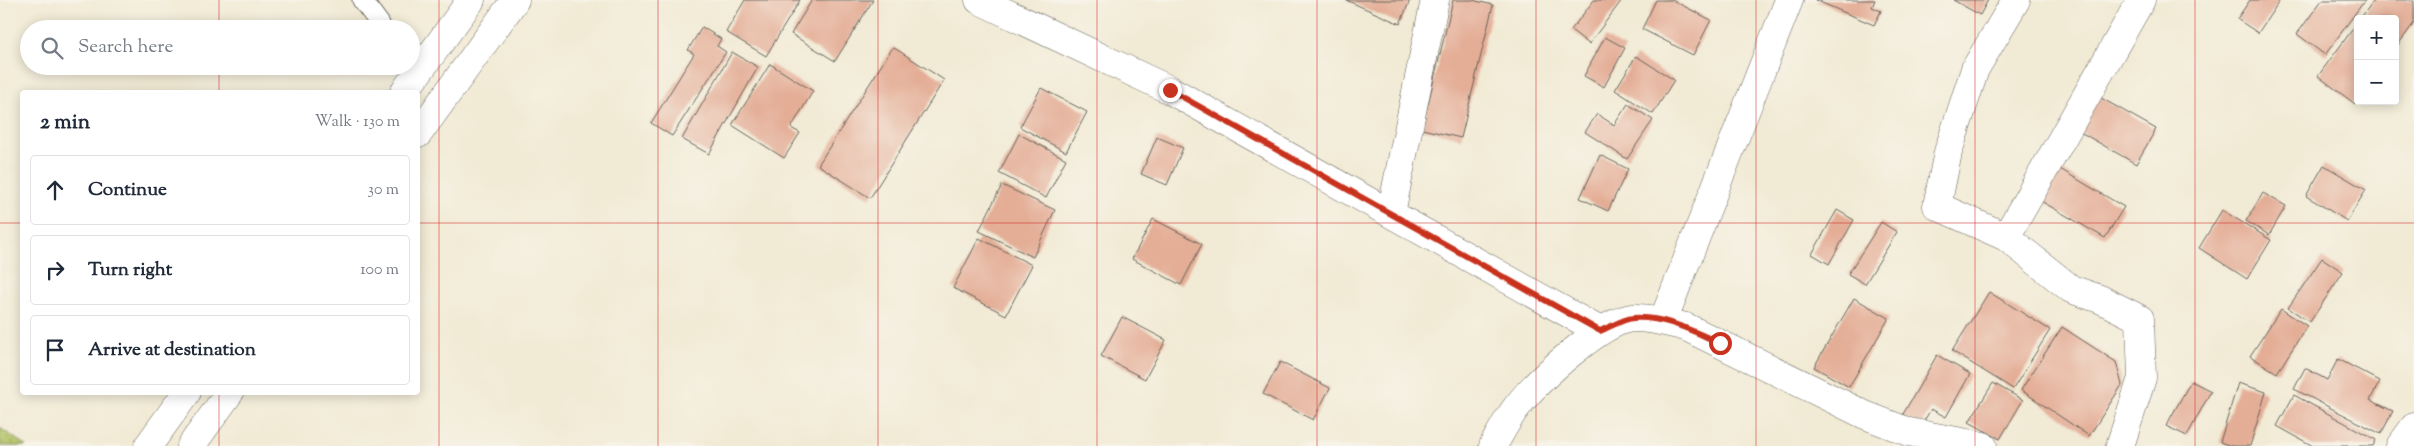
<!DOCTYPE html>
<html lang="en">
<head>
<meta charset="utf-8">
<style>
  body { margin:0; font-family:"Sorts Mill Goudy",serif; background:#f2f2f3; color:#1f2937 }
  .controls { position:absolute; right:15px; top:15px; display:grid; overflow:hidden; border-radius:5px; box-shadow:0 2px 12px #0003 }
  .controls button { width:45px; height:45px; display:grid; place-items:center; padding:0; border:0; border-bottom:1px solid #e0e1e3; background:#fff; color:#1f2937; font:25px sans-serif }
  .stop { position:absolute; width:15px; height:15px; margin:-11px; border:4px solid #c8321e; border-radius:50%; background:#fff }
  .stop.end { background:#c8321e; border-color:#fff; box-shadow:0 1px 5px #0008 }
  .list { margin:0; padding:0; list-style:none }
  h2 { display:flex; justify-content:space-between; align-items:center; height:65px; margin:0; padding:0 20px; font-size:21px }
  h2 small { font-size:16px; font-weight:400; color:#747a83 }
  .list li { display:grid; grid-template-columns:32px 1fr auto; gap:15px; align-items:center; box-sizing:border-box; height:70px; margin:0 10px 10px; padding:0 10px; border:1px solid #e0e1e3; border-radius:5px }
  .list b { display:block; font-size:19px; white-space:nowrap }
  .list em { font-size:16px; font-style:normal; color:#747a83 }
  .icon { flex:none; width:28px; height:28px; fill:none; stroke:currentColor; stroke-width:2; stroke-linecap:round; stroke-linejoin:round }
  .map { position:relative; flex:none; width:2414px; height:446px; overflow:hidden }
  .search { position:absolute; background:#fff; box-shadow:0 2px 12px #0003; left:20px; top:20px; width:400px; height:55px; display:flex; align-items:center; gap:12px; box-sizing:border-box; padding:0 18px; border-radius:28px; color:#747a83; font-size:19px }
  .panel { position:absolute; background:#fff; box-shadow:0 2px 12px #0003; left:20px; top:90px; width:400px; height:305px; border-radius:5px }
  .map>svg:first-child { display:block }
</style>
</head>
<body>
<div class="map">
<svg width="2414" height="446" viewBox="0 0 2414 446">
  <defs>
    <pattern id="grass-dots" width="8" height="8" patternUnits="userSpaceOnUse" patternTransform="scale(1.25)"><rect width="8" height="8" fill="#b4c366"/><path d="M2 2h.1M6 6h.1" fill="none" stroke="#9aa758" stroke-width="1.8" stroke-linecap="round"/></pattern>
  </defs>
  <rect width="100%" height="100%" fill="#f7f3e8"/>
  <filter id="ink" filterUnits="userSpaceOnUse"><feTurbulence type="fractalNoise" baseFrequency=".02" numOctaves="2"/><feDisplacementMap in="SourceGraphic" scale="10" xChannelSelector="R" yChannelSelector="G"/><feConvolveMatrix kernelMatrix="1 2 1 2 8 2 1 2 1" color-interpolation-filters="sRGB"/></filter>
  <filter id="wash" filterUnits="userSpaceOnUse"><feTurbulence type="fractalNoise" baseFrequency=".0096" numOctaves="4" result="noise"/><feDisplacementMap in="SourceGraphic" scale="20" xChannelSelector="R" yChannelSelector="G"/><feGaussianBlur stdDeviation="1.12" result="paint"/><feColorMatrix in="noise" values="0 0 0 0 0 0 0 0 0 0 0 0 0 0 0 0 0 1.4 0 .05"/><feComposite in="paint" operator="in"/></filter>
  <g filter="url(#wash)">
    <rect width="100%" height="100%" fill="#f1ead4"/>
    <path fill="url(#grass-dots)" stroke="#687041" d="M0,428L26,446H0Z"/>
    <g id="blocks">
      <path fill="#e4ad96" d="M745,0H800L766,56L726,32Z
        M812,0H873L835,61L791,34Z
        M1346,0H1410L1400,24Z
        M1453,0H1472L1493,5L1461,138L1422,129Z
        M1594,0H1622L1589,44L1571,30Z
        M1656,0H1672L1711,20L1693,55L1642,29Z
        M1815,0H1875L1872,7L1881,11L1874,25Z
        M1953,0H1988L1980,15Z
        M2250,0H2280L2258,33L2237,19Z
        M2322,0H2365L2325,55L2297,34Z
        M2374,0H2414V23L2395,49V19H2360Z
        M2358,22V100L2355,104L2318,76Z
        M702,27L721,39L717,46L726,52L672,136L651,123L694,54L688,50Z
        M1605,37L1625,48L1604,87L1584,76Z
        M893,47L944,80L870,198L818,165Z
        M732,52L758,67L709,154L682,139Z
        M1636,56L1674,80L1653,114L1615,90Z
        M770,64L813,91L791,128L800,133L784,158L732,125Z
        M1041,88L1087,112L1066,152L1020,127Z
        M2094,94L2156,129L2136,164L2075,129Z
        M1628,104L1653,120L1627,159L1585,132L1597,114L1614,125Z
        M1019,134L1066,159L1046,198L999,173Z
        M1157,137L1183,148L1167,185L1141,174Z
        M1600,155L1628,169L1608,211L1580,198Z
        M2324,165L2366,190L2347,221L2306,196Z
        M2060,169L2124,207L2105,238L2041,201Z
        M1002,185L1055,210L1033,257L979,231Z
        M2263,193L2286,206L2269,235L2246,221Z
        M1837,210L1854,220L1829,264L1812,254Z
        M2222,210L2271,240L2247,279L2199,248Z
        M1153,219L1202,244L1181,285L1132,259Z
        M1881,222L1897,232L1865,284L1848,274Z
        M979,238L1032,265L1006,315L953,288Z
        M2322,258L2343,272L2310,322L2288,308Z
        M1989,292L2050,330L2013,389L1952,351Z
        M1854,298L1889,318L1849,387L1814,367Z
        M2281,309L2307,326L2277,373L2250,356Z
        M1122,317L1166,340L1145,379L1101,356Z
        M2062,327L2116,362L2122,385L2089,436L2021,390Z
        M1937,355L1970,374L1946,417L1931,409L1921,426L1902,416Z
        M2338,359L2380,381L2370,400L2393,411L2381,434L2294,389L2305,368L2327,380Z
        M1280,362L1330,388L1313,420L1263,394Z
        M2191,381L2211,391L2187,436L2166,426Z
        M1993,383L2023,400L2000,439L1969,422Z
        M2238,383L2266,392L2250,446H2231L2220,442Z
        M2294,395L2376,440L2373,446H2313L2277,426Z"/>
    </g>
  </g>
  <g filter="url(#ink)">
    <use href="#blocks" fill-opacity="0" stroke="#67645c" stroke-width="1"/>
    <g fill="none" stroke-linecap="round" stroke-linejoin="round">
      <defs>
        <path id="service" d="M362,0L380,24"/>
        <path id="minor" d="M979,0L1170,90L1600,331
          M2016,0L1975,69L1948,152L1937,206L2006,237L2071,289L2100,299L2140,319L2142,378L2120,446
          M1391,213L1435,0
          M2006,237L2141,0
          M1663,321L1789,0
          M1493,446C1501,432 1509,416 1519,404C1538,380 1602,320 1633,318C1651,317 1669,323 1686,327L1865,415L1909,432L1983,446
          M2400,446L2414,427"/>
        <path id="tertiary" d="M404,92L471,0
          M418,134L515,0
          M148,446L187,392
          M191,446L230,392"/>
      </defs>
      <use href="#service" stroke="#67645c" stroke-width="21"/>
      <use href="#minor" stroke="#67645c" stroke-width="29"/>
      <use href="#tertiary" stroke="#67645c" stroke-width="29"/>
      <use href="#service" stroke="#fff" stroke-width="19"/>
      <use href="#minor" stroke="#fff" stroke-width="28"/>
      <use href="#tertiary" stroke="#fff" stroke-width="28"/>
    </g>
  </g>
  <g fill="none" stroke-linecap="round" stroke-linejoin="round" filter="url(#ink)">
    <path stroke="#c8321e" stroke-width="6" d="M1170,90L1600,331C1610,327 1623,319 1633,318C1664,316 1693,331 1720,343"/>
  </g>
  <path fill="none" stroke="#d62828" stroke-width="1" stroke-opacity="0.55" d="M219,0V29M439,0V446M658,0V446M878,0V446M1097,0V446M1317,0V446M1536,0V446M1756,0V446M1975,0V446M2195,0V446M219,66V92M0,223H22M418,223H2414M219,392V446"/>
</svg>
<div class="controls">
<button>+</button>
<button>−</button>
</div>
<div class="stop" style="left:1720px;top:343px"></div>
<div class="stop end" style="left:1170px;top:90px"></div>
<div class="search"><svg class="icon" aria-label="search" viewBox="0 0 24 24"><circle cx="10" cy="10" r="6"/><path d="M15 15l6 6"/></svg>Search here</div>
<section class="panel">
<h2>2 min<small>Walk · 130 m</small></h2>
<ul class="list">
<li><svg class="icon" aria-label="ahead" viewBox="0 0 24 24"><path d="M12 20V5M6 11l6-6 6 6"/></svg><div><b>Continue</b></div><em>30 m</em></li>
<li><svg class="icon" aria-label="right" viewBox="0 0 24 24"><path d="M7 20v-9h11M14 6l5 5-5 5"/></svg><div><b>Turn right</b></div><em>100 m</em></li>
<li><svg class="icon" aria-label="arrive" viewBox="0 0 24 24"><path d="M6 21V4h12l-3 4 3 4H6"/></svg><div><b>Arrive at destination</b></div></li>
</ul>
</section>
</div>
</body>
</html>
